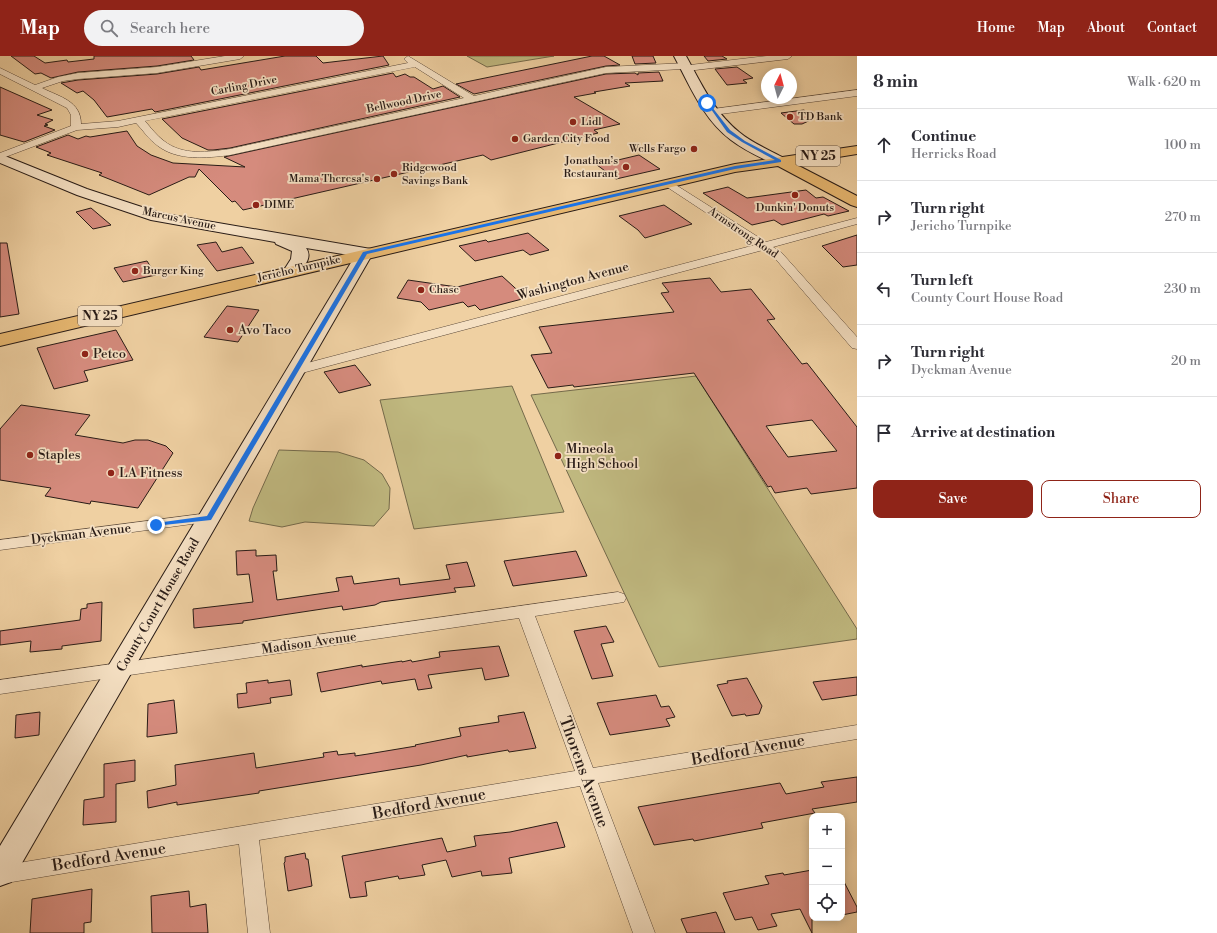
<!DOCTYPE html>
<html lang="en">
<head>
<meta charset="utf-8">
<style>
  body { margin:0; font-family:"Libre Bodoni",serif; background:#f2f2f3; color:#2b2b33 }
  .controls { position:absolute; right:12px; bottom:12px; display:grid; overflow:hidden; border-radius:8px; box-shadow:0 2px 10px #0003 }
  .controls button { width:36px; height:36px; display:grid; place-items:center; padding:0; border:0; border-bottom:1px solid #e1e1e2; background:#fff; color:#2b2b33; font:20px sans-serif }
  .compass { position:absolute; left:761px; top:12px; width:36px; height:36px; border-radius:50%; background:#fff; box-shadow:0 2px 10px #0003; rotate:6deg }
  .stop { position:absolute; width:12px; height:12px; margin:-9px; border:3px solid #1a73e8; border-radius:50%; background:#fff }
  .stop.end { background:#1a73e8; border-color:#fff; box-shadow:0 1px 4px #0008 }
  .list { margin:0; padding:0; list-style:none }
  h2 { display:flex; justify-content:space-between; align-items:center; height:52px; margin:0; padding:0 16px; font-size:17px }
  h2 small { font-size:13px; font-weight:400; color:#7c7c81 }
  .list li { display:grid; grid-template-columns:26px 1fr auto; gap:12px; align-items:center; box-sizing:border-box; height:72px; padding:0 16px; border-top:1px solid #e1e1e2 }
  .list b { display:block; font-size:15px; white-space:nowrap }
  .list p { margin:0; font-size:13px; white-space:nowrap; color:#7c7c81 }
  .list em { font-size:13px; font-style:normal; color:#7c7c81 }
  .actions { display:flex; gap:8px; padding:12px 16px }
  .actions a { flex:1; padding:9px 0; border:1px solid #8f2418; border-radius:8px; text-align:center; font-size:14px; color:#8f2418 }
  .actions .main { background:#8f2418; color:#fff }
  .icon { flex:none; width:22px; height:22px; fill:none; stroke:currentColor; stroke-width:2; stroke-linecap:round; stroke-linejoin:round }
  .map { position:relative; flex:none; width:857px; height:877px; overflow:hidden }
  header { display:flex; align-items:center; gap:24px; box-sizing:border-box; height:56px; padding:0 20px; background:#8f2418; color:#fff }
  header strong { font-size:19px }
  nav { display:flex; gap:22px; margin-inline-start:auto; font-size:14px }
  .search { width:280px; height:36px; background:#f2f2f3; display:flex; align-items:center; gap:10px; box-sizing:border-box; padding:0 14px; border-radius:22px; color:#7c7c81; font-size:15px }
  main { display:flex }
  aside { flex:1; background:#fff }
  .map>svg:first-child { display:block }
</style>
</head>
<body>
<header>
<strong>Map</strong>
<div class="search"><svg class="icon" aria-label="search" viewBox="0 0 24 24"><circle cx="10" cy="10" r="6"/><path d="M15 15l6 6"/></svg>Search here</div>
<nav><a>Home</a><a>Map</a><a>About</a><a>Contact</a></nav>
</header>
<main>
<div class="map">
<svg width="857" height="877" viewBox="0 0 857 877">
  <rect width="100%" height="100%" fill="#efd0a2"/>
  <filter id="stains"><feTurbulence type="fractalNoise" baseFrequency=".005" numOctaves="4"/><feColorMatrix values="0 0 0 0 .2 0 0 0 0 .09 0 0 0 0 .02 0 0 0 .5 -.17"/></filter>
  <radialGradient id="worn" r=".72"><stop offset=".6" stop-color="#630" stop-opacity="0"/><stop offset="1" stop-color="#630" stop-opacity=".3"/></radialGradient>
  <path fill="#c0b980" stroke="#746a4b" d="M467,0H554L487,11Z
    M696,320L857,573V583L659,611L531,339Z
    M512,330L564,456L414,473L380,344Z
    M279,394L338,396L364,404L382,418L390,432L389,453L374,470L305,466L282,471L249,465L253,452Z"/>
  <path fill="#d58b7d" stroke="#281b16" fill-rule="evenodd" d="M11,0H34L45,7L67,4L68,6L94,3V0H191L194,4L157,10L78,16L51,22L41,17L35,18Z
    M285,0H316L323,7L383,0L389,9L155,56L152,53L107,61L94,44L83,35L77,37L61,27L78,24L157,18L199,11L201,14Z
    M592,0H604L620,9L606,10L474,38L456,28Z
    M632,0H653L656,7L635,8Z
    M704,0H722L727,3L708,5Z
    M737,11L753,22L743,24L747,27L727,29L715,13Z
    M659,16L663,25L625,27L630,30L594,36L596,37L574,41L620,68L594,74L598,77L491,104L483,99L243,154L235,145L232,146L199,113L195,121H189L149,139L99,119L102,117L47,99L51,97L36,91L68,79L78,83L86,80L90,81L127,75L137,90L151,99L173,107L245,111L224,101L606,18L635,17L638,19V17Z
    M393,17L396,21L405,18L410,21H414L433,33L443,30L460,41L230,92L213,94H208L182,82L162,63Z
    M0,31L52,54L37,59L53,64L45,68L48,69L44,70L55,74L24,86L0,79Z
    M804,54L815,62L802,68H794L781,57Z
    M639,99L660,113L616,123L597,109Z
    M728,131L747,142L806,134L816,142L823,141L849,155L828,160L824,158L782,169L774,164L752,169L703,137Z
    M664,149L692,168L645,182L638,174L619,160Z
    M91,152L111,169L93,173L76,156Z
    M528,177L549,194L530,199L523,194L475,205L459,190L486,184L488,186Z
    M857,179V209L843,211L822,190Z
    M216,186L222,196L242,191L254,207L217,215L197,189Z
    M0,187H7L19,258L0,261Z
    M147,205L156,219L123,226L114,212Z
    M502,220L526,242L480,254L475,249L468,251L463,246L429,254L421,246L397,242L408,224L457,231Z
    M710,222L721,236L751,233L775,263L767,264L802,308L807,307L857,371V432L811,438L807,432L775,437L771,430L768,431L694,317L574,331L573,329L548,332L531,299L552,297L539,271L674,256L661,237L669,236L662,227ZM812,364L837,395L788,401L766,370Z
    M227,250L259,254L238,286L204,281Z
    M116,274L133,304L84,315L88,325L54,333L37,292Z
    M355,309L371,329L339,337L324,316Z
    M21,349L90,359L75,379L123,387L135,384H148L166,390L173,397L138,452L91,445L90,448L45,440L51,432L0,424V373Z
    M256,494V500L276,499L277,515H273L277,544L339,535L336,522L352,520L354,528L399,522L400,529L450,523L446,509L467,506L475,530L454,532L456,536L381,546L375,549L343,554L342,550L243,565V567L194,572L193,553L253,546L249,518L237,519L236,495Z
    M576,495L587,520L513,530L504,505Z
    M102,546L101,585L62,590V593L30,596L31,585L0,589V575L80,564L81,553L87,552V548Z
    M606,570L614,586L601,588L613,620L592,623L574,575Z
    M499,590L509,620L485,624L482,612L428,619L432,632L418,634L415,623L382,628L381,625L321,636L317,617L362,609V611L402,605V606L411,604L412,606L440,601L439,596Z
    M857,621V639L822,644L813,626Z
    M747,622L762,650L759,658L746,660L745,658L732,660L717,629L728,627L727,625Z
    M268,624V627L290,624L292,639L270,642L271,647L238,652L237,638L247,637L246,627Z
    M656,639L661,651L669,650L675,661L666,663L670,670L610,679L597,647Z
    M174,644L177,677L147,681L148,648Z
    M40,656L39,679L15,682L16,659Z
    M524,656L536,692L509,696L508,694L467,701V699L421,709L259,735V737L177,749V746L148,752L147,735L176,729L175,709L254,697L256,712L324,701L323,697L337,695L338,699L355,697V700L368,698L416,690L415,689L461,680L459,672L499,666L498,660Z
    M135,704V725L116,728V766L83,769L84,744L104,741V708Z
    M857,721V746L812,753L815,757L761,767L763,772L694,785L693,783L654,789L638,751L780,727L786,738L824,731L821,726Z
    M557,766L565,791L509,802L512,817L482,820L481,815L452,821L446,804L422,809L425,819L399,823L398,820L365,826L367,840L350,842L342,800L442,782L447,796L476,790L474,780L510,776Z
    M305,797L306,803H308L312,830L288,835L284,807L285,806V801Z
    M812,814V877L800,853L771,858L777,870L758,874L752,861L735,864L723,837L769,828L765,820L783,817L784,819Z
    M842,822L857,851V856L842,859Z
    M92,833L91,866L84,867V877H30L32,843Z
    M189,835L190,851L206,848L208,877H152L151,840Z
    M716,856L725,877H687L681,863Z"/>
  <g fill="none" stroke-linecap="round" stroke-linejoin="round">
    <defs>
      <path id="street" d="M225,0H244L240,3L157,17L78,23L63,25L42,32C60,41 81,45 81,68L118,65L408,7L404,3L408,0L474,40L606,11L686,7L690,9L767,0H792L788,3L687,15L683,13L606,17L230,99C206,102 178,105 158,90C149,84 143,74 136,67L118,71L77,74L0,103V97L71,70V59L67,52L0,18V12L35,29L58,21L78,17L157,11ZM415,11L464,42L230,93C208,96 183,100 164,85C157,80 151,72 145,65Z
        M857,34V40L713,59L708,56L713,53Z
        M668,124L766,186L857,162V168L773,191L781,196L857,281V293L852,292L773,200L763,194L302,317H292L290,314L292,311L755,189L664,129L663,127Z
        M209,457L214,459L217,462L214,465L0,494V484Z
        M618,536L624,538L626,542L624,546L535,560L593,712L857,669V683L598,727L655,877H633L580,730L259,784L270,877H248L239,788L0,828V810L575,715L519,562L0,638V624Z"/>
      <path id="secondary" d="M674,0H686C701,27 714,56 739,76C752,87 769,94 784,102L786,105L784,108L779,109L774,108C759,101 744,94 731,84C703,63 690,30 674,0Z
        M0,98L87,133L160,157L365,192L371,193L373,197L11,826L0,830V790L355,200L306,192C313,201 304,210 299,218L293,219L287,218L284,214L291,203L292,195L276,188L275,186L151,164L77,139L0,107Z"/>
      <path id="primary" d="M857,90V98L795,108L857,140V151L851,149L778,110L735,116L0,290V278L735,108Z"/>
    </defs>
    <use href="#street" stroke="#5a4839" stroke-width="1"/>
    <use href="#secondary" stroke="#281b16" stroke-width="2"/>
    <use href="#primary" stroke="#281b16" stroke-width="2"/>
    <use href="#street" fill="#f5e0c3" fill-rule="evenodd"/>
    <use href="#secondary" fill="#f5e0c3" fill-rule="evenodd"/>
    <use href="#primary" fill="#e8b871" fill-rule="evenodd"/>
  </g>
  <path fill="#1a73e8" d="M706,46H708L730,74L745,85L781,104V106L735,113L367,198L211,464L154,470V467H156L207,460L363,196L735,110L775,104L742,86L727,76Z"/>
  <g fill="#8f2418" stroke="#f5e0c3" stroke-width="1.5">
    <circle cx="790" cy="61" r="4"/>
    <circle cx="573" cy="66" r="4"/>
    <circle cx="515" cy="83" r="4"/>
    <circle cx="694" cy="93" r="4"/>
    <circle cx="626" cy="111" r="4"/>
    <circle cx="394" cy="118" r="4"/>
    <circle cx="377" cy="123" r="4"/>
    <circle cx="795" cy="139" r="4"/>
    <circle cx="256" cy="149" r="4"/>
    <circle cx="135" cy="215" r="4"/>
    <circle cx="421" cy="234" r="4"/>
    <circle cx="230" cy="274" r="4"/>
    <circle cx="85" cy="298" r="4"/>
    <circle cx="30" cy="399" r="4"/>
    <circle cx="558" cy="400" r="4"/>
    <circle cx="111" cy="417" r="4"/>
  </g>
  <g text-anchor="middle" dominant-baseline="central" stroke-width="3.5" stroke-linejoin="round" paint-order="stroke">
    <g font-size="11" fill="#281b16" stroke="#f5e0c3">
      <text transform="translate(244 30) rotate(-11)">Carling Drive</text>
      <text transform="translate(404 46) rotate(-12)">Bellwood Drive</text>
      <text transform="translate(179 163) rotate(12)">Marcus Avenue</text>
      <text transform="translate(743 177) rotate(34)">Armstrong Road</text>
      <text transform="translate(299 213) rotate(-13)">Jericho Turnpike</text>
    </g>
    <g font-size="11" fill="#281b16" stroke="#f5e0c3" text-anchor="start">
      <text x="798" y="61">TD Bank</text>
      <text x="581" y="66">Lidl</text>
      <text x="523" y="83">Garden City Food</text>
      <text x="686" y="93" text-anchor="end">Wells Fargo</text>
      <text x="618" y="105" text-anchor="end">Jonathan’s<tspan x="618" dy="13">Restaurant</tspan></text>
      <text x="402" y="112">Ridgewood<tspan x="402" dy="13">Savings Bank</tspan></text>
      <text x="369" y="123" text-anchor="end">Mama Theresa's</text>
      <text x="264" y="149">DIME</text>
      <text x="795" y="152" text-anchor="middle">Dunkin' Donuts</text>
      <text x="143" y="215">Burger King</text>
      <text x="429" y="234">Chase</text>
    </g>
    <g fill="#f5e0c3" stroke="#66564a" stroke-width="1">
      <rect x="796" y="90" width="44" height="20" rx="3"/>
      <rect x="78" y="250" width="44" height="20" rx="3"/>
    </g>
    <g font-size="12" font-weight="bold" fill="#281b16">
      <text x="818" y="100">NY 25</text>
      <text x="100" y="260">NY 25</text>
    </g>
    <g font-size="13" fill="#281b16" stroke="#f5e0c3">
      <text transform="translate(573 225) rotate(-15)">Washington Avenue</text>
      <text transform="translate(81 478) rotate(-7)">Dyckman Avenue</text>
      <text transform="translate(158 549) rotate(-60)">County Court House Road</text>
      <text transform="translate(309 587) rotate(-8)">Madison Avenue</text>
    </g>
    <g font-size="13" fill="#281b16" stroke="#f5e0c3" text-anchor="start">
      <text x="238" y="274">Avo Taco</text>
      <text x="93" y="298">Petco</text>
      <text x="566" y="393">Mineola<tspan x="566" dy="15">High School</tspan></text>
      <text x="38" y="399">Staples</text>
      <text x="119" y="417">LA Fitness</text>
    </g>
    <g font-size="16" fill="#281b16" stroke="#f5e0c3">
      <text transform="translate(748 694) rotate(-10)">Bedford Avenue</text>
      <text transform="translate(584 716) rotate(70)">Thorens Avenue</text>
      <text transform="translate(429 748) rotate(-10)">Bedford Avenue</text>
      <text transform="translate(109 801) rotate(-9)">Bedford Avenue</text>
    </g>
  </g>
  <rect width="100%" height="100%" filter="url(#stains)"/>
  <rect width="100%" height="100%" fill="url(#worn)"/>
</svg>
<div class="controls">
<button>+</button>
<button>−</button>
<button><svg class="icon" aria-label="locate" viewBox="0 0 24 24"><circle cx="12" cy="12" r="6"/><path d="M12 2v4M12 18v4M2 12h4M18 12h4"/></svg></button>
</div>
<svg class="compass" viewBox="-18 -18 36 36"><path d="M0-13l5 13h-10z" fill="#e53935"/><path d="M0 13l5-13h-10z" fill="#7c7c81"/></svg>
<div class="stop" style="left:707px;top:47px"></div>
<div class="stop end" style="left:156px;top:469px"></div>
</div>
<aside>
<h2>8 min<small>Walk · 620 m</small></h2>
<ul class="list">
<li><svg class="icon" aria-label="ahead" viewBox="0 0 24 24"><path d="M12 20V5M6 11l6-6 6 6"/></svg><div><b>Continue</b><p>Herricks Road</p></div><em>100 m</em></li>
<li><svg class="icon" aria-label="right" viewBox="0 0 24 24"><path d="M7 20v-9h11M14 6l5 5-5 5"/></svg><div><b>Turn right</b><p>Jericho Turnpike</p></div><em>270 m</em></li>
<li><svg class="icon" aria-label="left" viewBox="0 0 24 24"><path d="M17 20v-9H6M10 6l-5 5 5 5"/></svg><div><b>Turn left</b><p>County Court House Road</p></div><em>230 m</em></li>
<li><svg class="icon" aria-label="right" viewBox="0 0 24 24"><path d="M7 20v-9h11M14 6l5 5-5 5"/></svg><div><b>Turn right</b><p>Dyckman Avenue</p></div><em>20 m</em></li>
<li><svg class="icon" aria-label="arrive" viewBox="0 0 24 24"><path d="M6 21V4h12l-3 4 3 4H6"/></svg><div><b>Arrive at destination</b></div></li>
</ul>
<div class="actions"><a class="main">Save</a><a>Share</a></div>
</aside>
</main>
</body>
</html>
